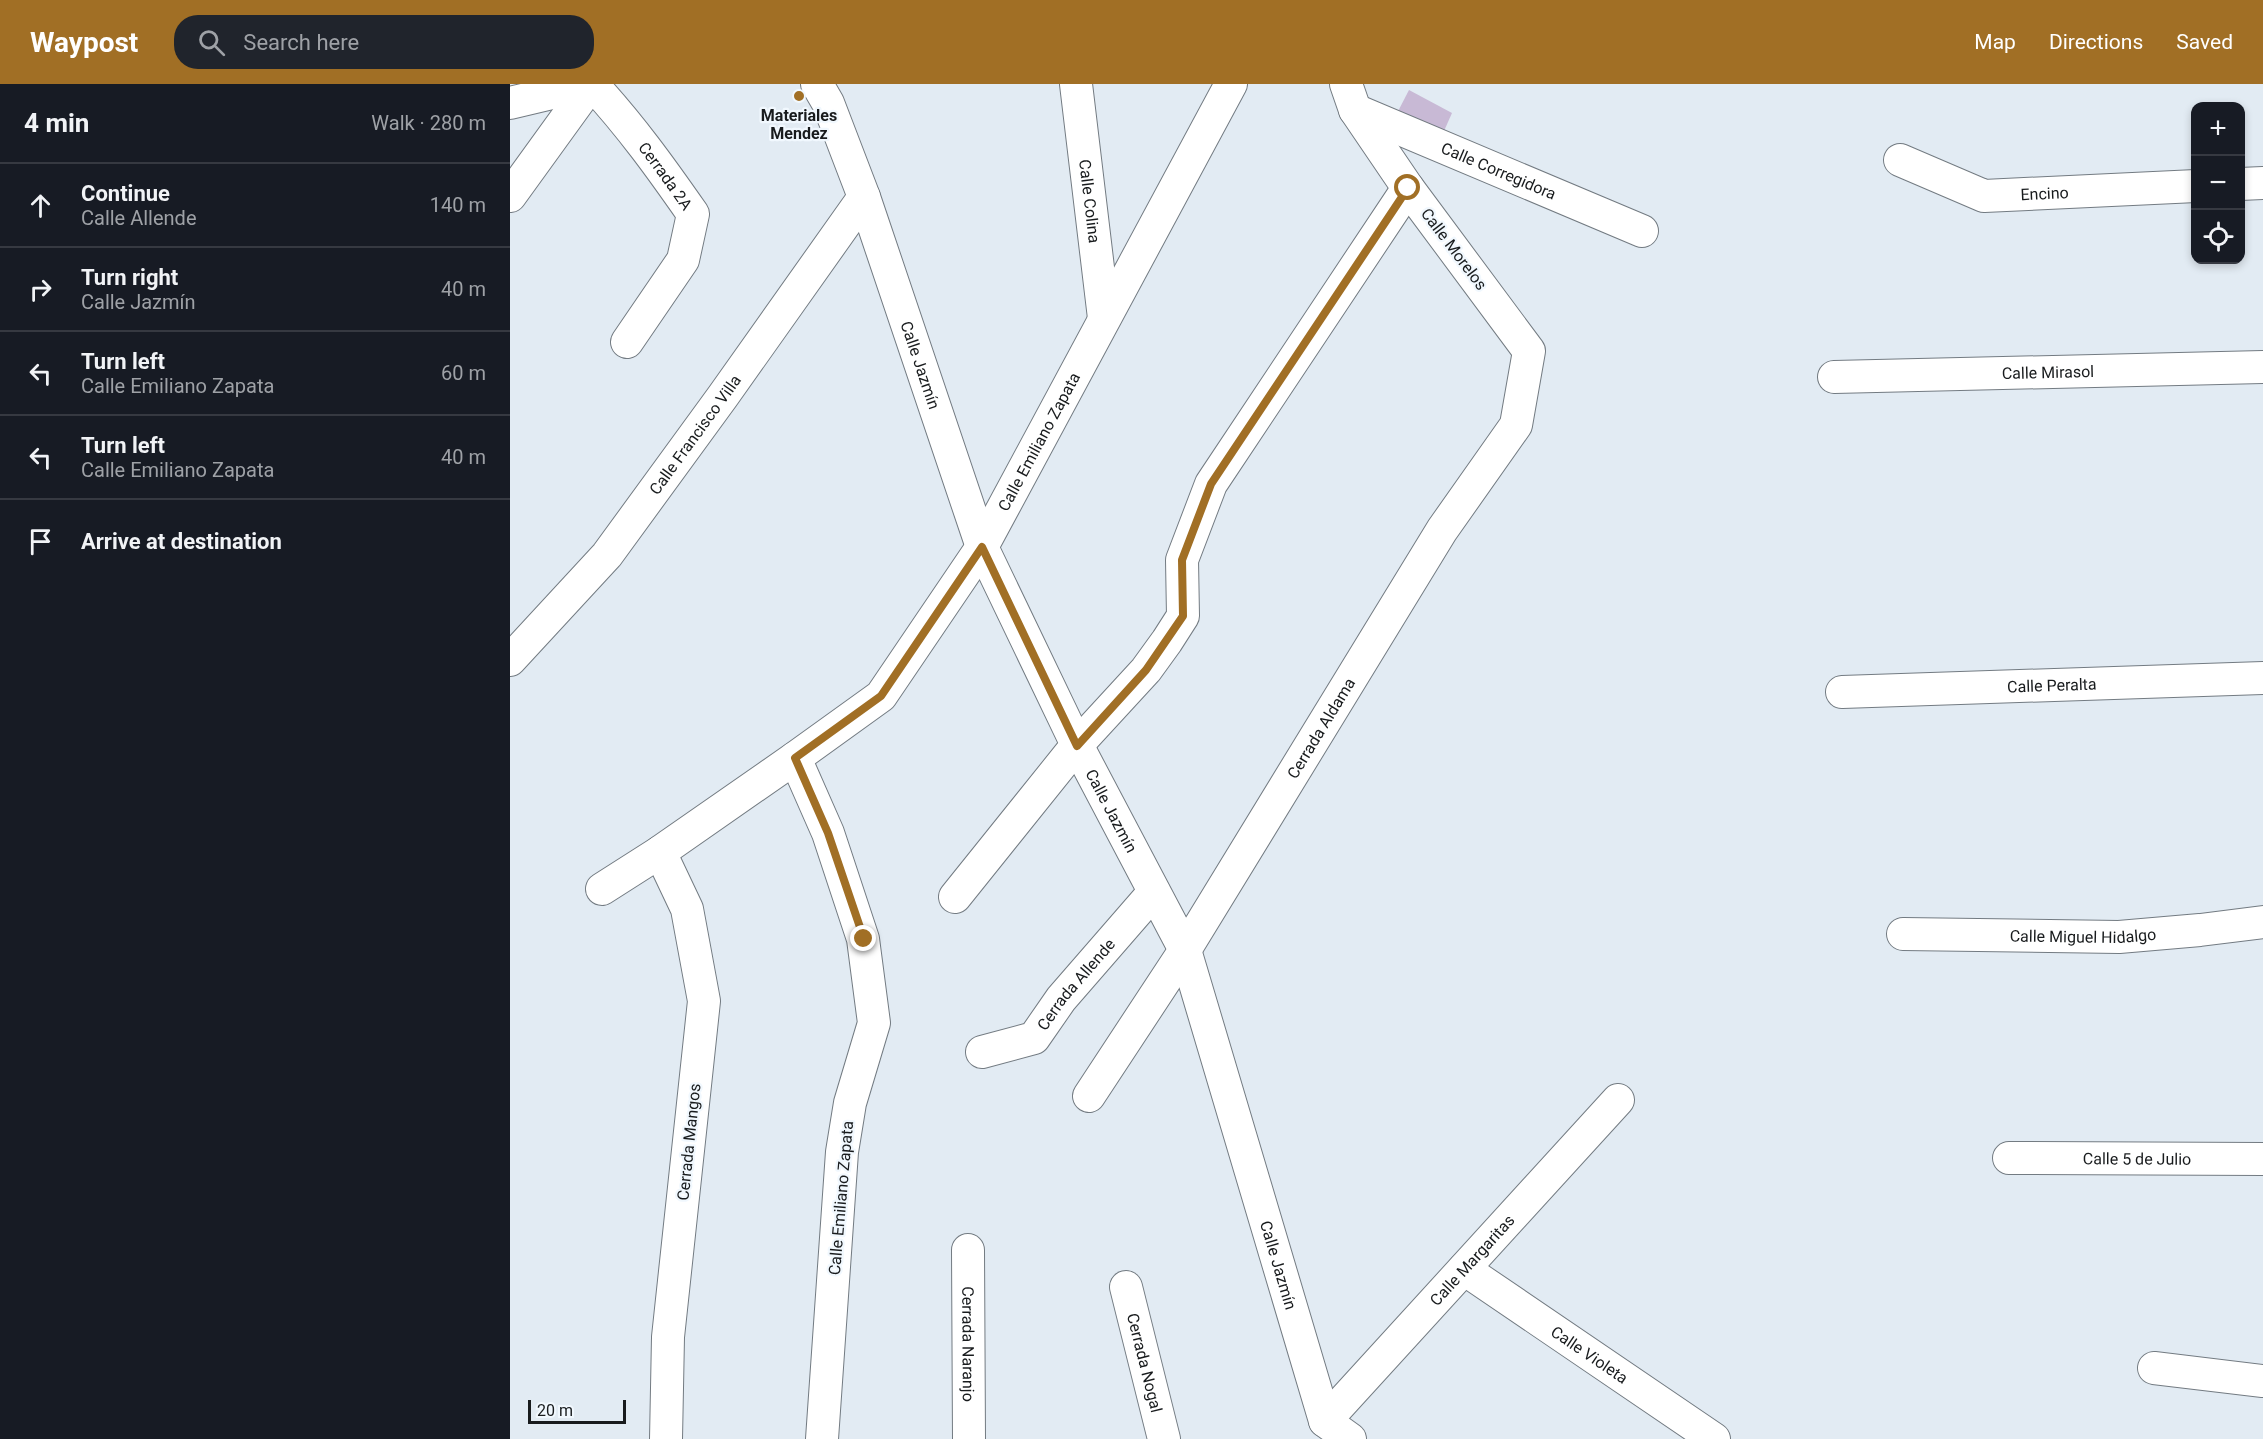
<!DOCTYPE html>
<html lang="en">
<head>
<meta charset="utf-8">
<style>
  body { margin:0; font-family:Roboto,sans-serif; background:#20242c; color:#f1f3f6 }
  .controls { position:absolute; right:18px; top:18px; display:grid; overflow:hidden; border-radius:12px; box-shadow:0 3px 9px #0003 }
  .controls button { width:54px; height:54px; display:grid; place-items:center; padding:0; border:0; border-bottom:2px solid #363941; background:#171b24; color:#f1f3f6; font:30px sans-serif }
  .scale { position:absolute; left:18px; bottom:15px; width:98px; box-sizing:border-box; padding-left:6px; border:3px solid #181b1d; border-top:0; font-size:16px; line-height:21px; white-space:nowrap; color:#181b1d; -webkit-text-stroke:4px #f1f8fe; paint-order:stroke }
  .stop { position:absolute; width:18px; height:18px; margin:-14px; border:4px solid #a16f25; border-radius:50%; background:#fff }
  .stop.end { background:#a16f25; border-color:#fff; box-shadow:0 2px 6px #0008 }
  .list { margin:0; padding:0; list-style:none }
  h2 { display:flex; justify-content:space-between; align-items:center; height:78px; margin:0; padding:0 24px; font-size:26px }
  h2 small { font-size:20px; font-weight:400; color:#9ea1a6 }
  .list li { display:grid; grid-template-columns:39px 1fr auto; gap:18px; align-items:center; box-sizing:border-box; height:84px; padding:0 24px; border-top:2px solid #363941 }
  .list b { display:block; font-size:22px; white-space:nowrap }
  .list p { margin:0; font-size:20px; white-space:nowrap; color:#9ea1a6 }
  .list em { font-size:20px; font-style:normal; color:#9ea1a6 }
  .icon { flex:none; width:33px; height:33px; fill:none; stroke:currentColor; stroke-width:2; stroke-linecap:round; stroke-linejoin:round }
  .map { position:relative; flex:none; width:1753px; height:1355px; overflow:hidden }
  header { display:flex; align-items:center; gap:36px; box-sizing:border-box; height:84px; padding:0 30px; background:#a16f25; color:#fff }
  header strong { font-size:28px }
  nav { display:flex; gap:33px; margin-inline-start:auto; font-size:21px }
  .search { width:420px; height:54px; background:#20242c; display:flex; align-items:center; gap:15px; box-sizing:border-box; padding:0 21px; border-radius:24px; color:#9ea1a6; font-size:22px }
  main { display:flex }
  aside { flex:1; background:#171b24 }
  .map>svg:first-child { display:block }
</style>
</head>
<body>
<header>
<strong>Waypost</strong>
<div class="search"><svg class="icon" aria-label="search" viewBox="0 0 24 24"><circle cx="10" cy="10" r="6"/><path d="M15 15l6 6"/></svg>Search here</div>
<nav><a>Map</a><a>Directions</a><a>Saved</a></nav>
</header>
<main>
<aside>
<h2>4 min<small>Walk · 280 m</small></h2>
<ul class="list">
<li><svg class="icon" aria-label="ahead" viewBox="0 0 24 24"><path d="M12 20V5M6 11l6-6 6 6"/></svg><div><b>Continue</b><p>Calle Allende</p></div><em>140 m</em></li>
<li><svg class="icon" aria-label="right" viewBox="0 0 24 24"><path d="M7 20v-9h11M14 6l5 5-5 5"/></svg><div><b>Turn right</b><p>Calle Jazmín</p></div><em>40 m</em></li>
<li><svg class="icon" aria-label="left" viewBox="0 0 24 24"><path d="M17 20v-9H6M10 6l-5 5 5 5"/></svg><div><b>Turn left</b><p>Calle Emiliano Zapata</p></div><em>60 m</em></li>
<li><svg class="icon" aria-label="left" viewBox="0 0 24 24"><path d="M17 20v-9H6M10 6l-5 5 5 5"/></svg><div><b>Turn left</b><p>Calle Emiliano Zapata</p></div><em>40 m</em></li>
<li><svg class="icon" aria-label="arrive" viewBox="0 0 24 24"><path d="M6 21V4h12l-3 4 3 4H6"/></svg><div><b>Arrive at destination</b></div></li>
</ul>
</aside>
<div class="map">
<svg width="1753" height="1355" viewBox="0 0 1753 1355">
  <rect width="100%" height="100%" fill="#e2ebf3"/>
  <path fill="#c8b9d5" d="M899,6L942,29L930,56L884,35Z"/>
  <g fill="none" stroke-linecap="round" stroke-linejoin="round">
    <defs>
      <g id="minor">
        <path id="s1" d="M82,0C120,41 151,84 183,130L173,176L117,258"/>
        <path id="s2" d="M307,0L318,19L354,113L472,463L567,661L675,866L815,1337L840,1355"/>
        <path id="s3" d="M566,0L594,234"/>
        <path d="M0,19L80,0"/>
        <path id="s4" d="M845,26L1132,147"/>
        <path id="s5" d="M1390,76L1474,112L1686,102"/>
        <path d="M1730,100L1753,99"/>
        <path d="M0,112L81,0"/>
        <path id="s6" d="M1324,293L1753,283"/>
        <path id="s7" d="M0,576L97,471L213,312L354,113"/>
        <path id="s8" d="M1332,608L1753,594"/>
        <path d="M285,674L318,749L353,855L364,939L340,1019L332,1068L312,1355"/>
        <path d="M150,768L177,825L194,917L158,1253L156,1355"/>
        <path id="s9" d="M92,805L150,768L285,674L371,612L472,463L721,0"/>
        <path d="M445,813L567,661L636,586L657,557L673,532L672,476L701,400L898,104"/>
        <path id="s10" d="M1393,850L1609,853L1690,846L1753,838"/>
        <path id="s11" d="M472,968L524,954L551,915L644,808"/>
        <path id="s12" d="M579,1012L675,866L932,446L1006,341L1019,267L898,104L845,26L836,0"/>
        <path id="s13" d="M1499,1074L1753,1075"/>
        <path id="s14" d="M458,1166L459,1355"/>
        <path id="s15" d="M954,1185L1204,1355"/>
        <path id="s16" d="M616,1203L654,1355"/>
        <path d="M1644,1284L1753,1297"/>
        <path id="s17" d="M815,1337L1108,1016"/>
      </g>
    </defs>
    <use href="#minor" stroke="#737b82" stroke-width="34"/>
    <use href="#minor" stroke="#fff" stroke-width="32"/>
  </g>
  <g fill="none" stroke-linecap="round" stroke-linejoin="round">
    <path stroke="#a16f25" stroke-width="8" d="M354,855L318,749L285,674L371,612L472,463L567,662L636,586L673,532L672,476L701,400L898,104"/>
  </g>
  <circle fill="#a16f25" stroke="#f1f8fe" stroke-width="2" cx="289" cy="12" r="6"/>
  <g text-anchor="middle" dominant-baseline="central" stroke-width="4.5" stroke-linejoin="round" paint-order="stroke">
    <g font-size="16" font-weight="bold" fill="#181b1d" stroke="#f1f8fe">
      <text x="289" y="31">Materiales<tspan x="289" dy="18">Mendez</tspan></text>
    </g>
    <g font-size="16" fill="#181b1d" stroke="#f1f8fe">
      <text stroke="none"><textPath href="#s4" startOffset="156">Calle Corregidora</textPath></text>
      <text stroke="none"><textPath href="#s1" startOffset="118">Cerrada 2A</textPath></text>
      <text stroke="none"><textPath href="#s5" startOffset="152">Encino</textPath></text>
      <text stroke="none"><textPath href="#s3" startOffset="118">Calle Colina</textPath></text>
      <text transform="translate(944 165) rotate(53)">Calle Morelos</text>
      <text stroke="none"><textPath href="#s2" startOffset="300">Calle Jazmín</textPath></text>
      <text stroke="none"><textPath href="#s6" startOffset="214">Calle Mirasol</textPath></text>
      <text stroke="none"><textPath href="#s7" startOffset="292">Calle Francisco Villa</textPath></text>
      <text stroke="none"><textPath href="#s9" startOffset="639">Calle Emiliano Zapata</textPath></text>
      <text stroke="none"><textPath href="#s8" startOffset="210">Calle Peralta</textPath></text>
      <text stroke="none"><textPath href="#s12" startOffset="435">Cerrada Aldama</textPath></text>
      <text stroke="none"><textPath href="#s2" startOffset="786">Calle Jazmín</textPath></text>
      <text stroke="none"><textPath href="#s10" startOffset="180">Calle Miguel Hidalgo</textPath></text>
      <text stroke="none"><textPath href="#s11" startOffset="122">Cerrada Allende</textPath></text>
      <text transform="translate(179 1058) rotate(-84)">Cerrada Mangos</text>
      <text stroke="none"><textPath href="#s13" startOffset="128">Calle 5 de Julio</textPath></text>
      <text transform="translate(331 1114) rotate(-85)">Calle Emiliano Zapata</text>
      <text stroke="none"><textPath href="#s17" startOffset="218">Calle Margaritas</textPath></text>
      <text stroke="none"><textPath href="#s2" startOffset="1272">Calle Jazmín</textPath></text>
      <text stroke="none"><textPath href="#s14" startOffset="94">Cerrada Naranjo</textPath></text>
      <text stroke="none"><textPath href="#s15" startOffset="152">Calle Violeta</textPath></text>
      <text stroke="none"><textPath href="#s16" startOffset="78">Cerrada Nogal</textPath></text>
    </g>
  </g>
</svg>
<div class="controls">
<button>+</button>
<button>−</button>
<button><svg class="icon" aria-label="locate" viewBox="0 0 24 24"><circle cx="12" cy="12" r="6"/><path d="M12 2v4M12 18v4M2 12h4M18 12h4"/></svg></button>
</div>
<div class="scale">20 m</div>
<div class="stop" style="left:898px;top:104px"></div>
<div class="stop end" style="left:354px;top:855px"></div>
</div>
</main>
</body>
</html>
